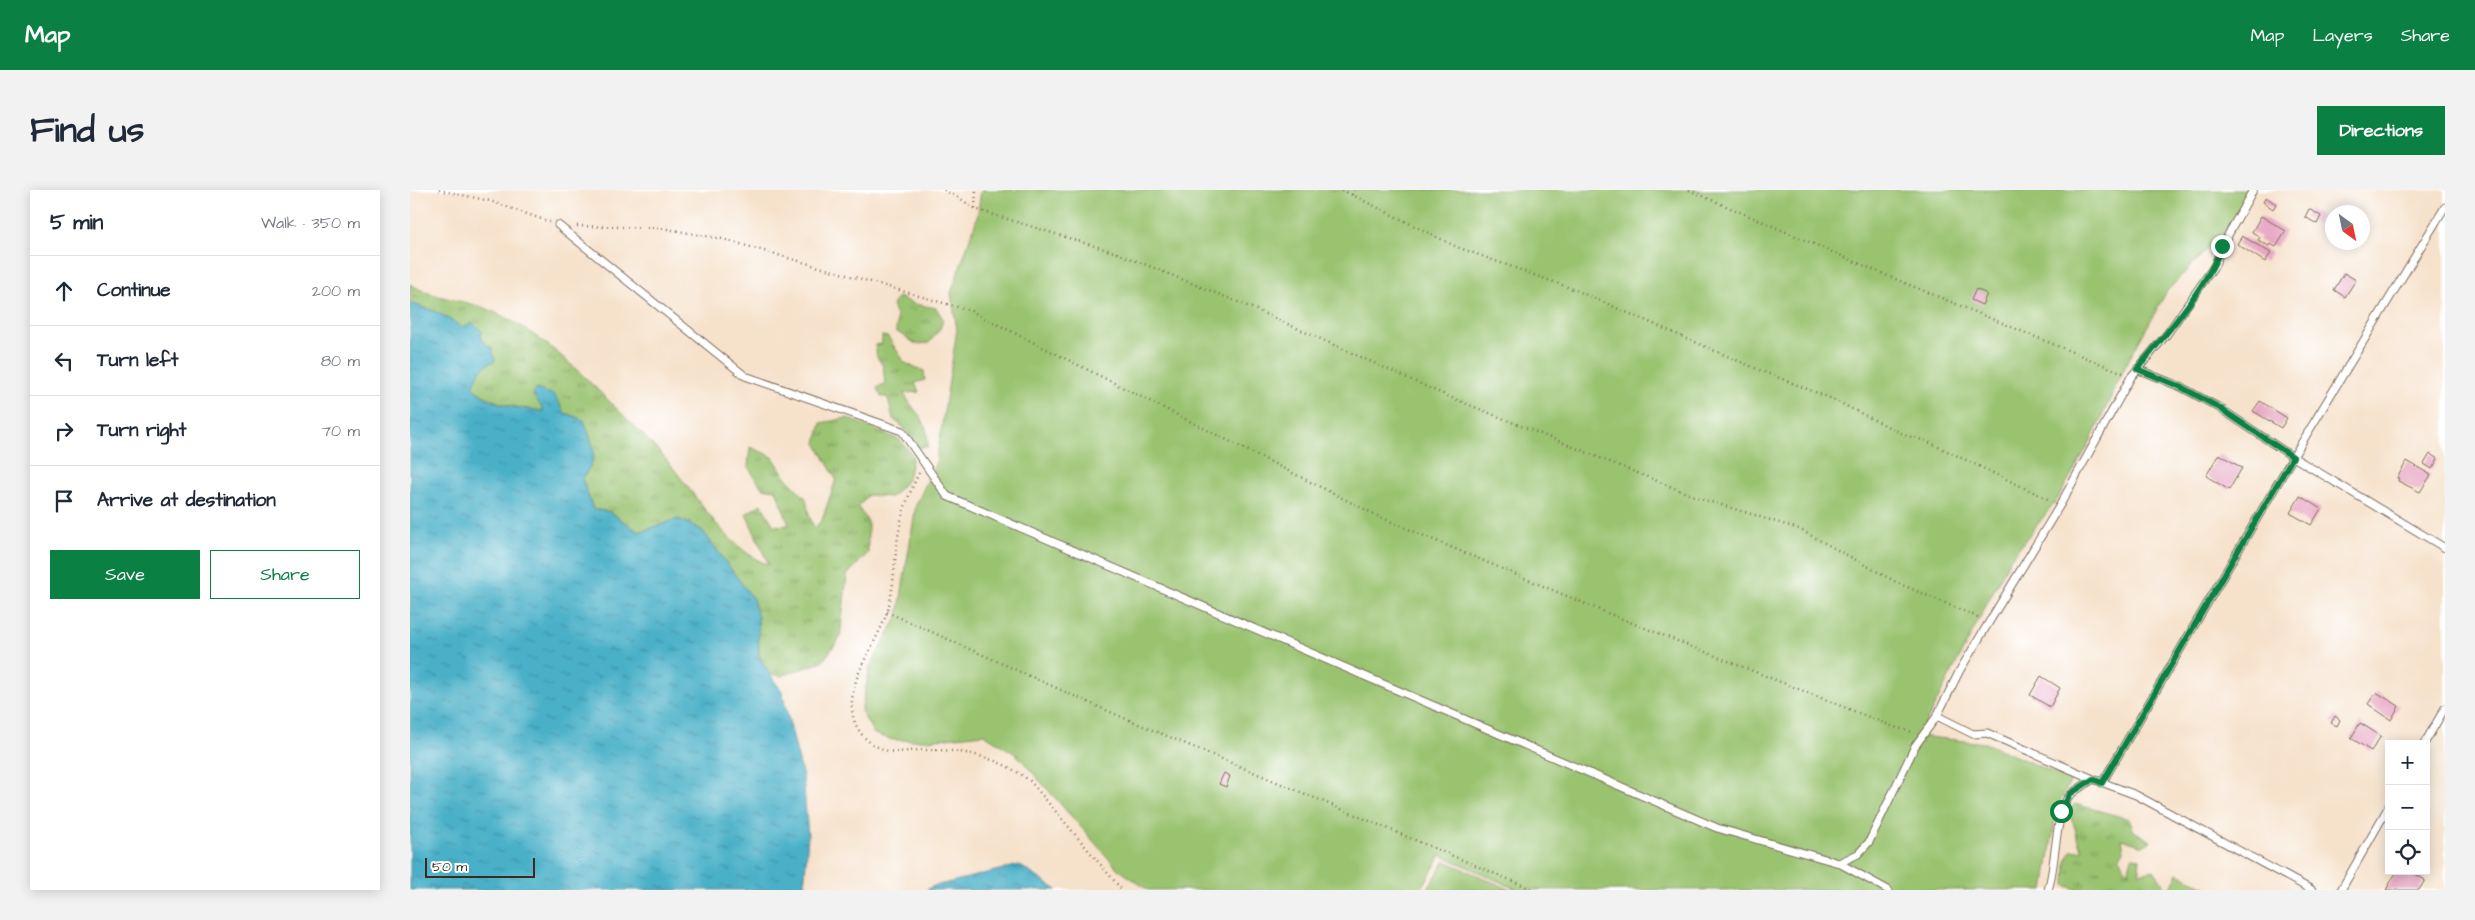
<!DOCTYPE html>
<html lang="en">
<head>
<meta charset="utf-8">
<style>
  body { margin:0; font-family:"Architects Daughter",sans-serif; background:#f2f2f3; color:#1f2937 }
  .controls { position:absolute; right:15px; bottom:15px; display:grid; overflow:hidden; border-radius:0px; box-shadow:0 2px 12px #0003 }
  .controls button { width:45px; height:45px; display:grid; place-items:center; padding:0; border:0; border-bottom:1px solid #e0e1e3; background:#fff; color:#1f2937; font:25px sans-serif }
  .compass { position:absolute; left:1915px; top:15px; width:45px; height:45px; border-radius:50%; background:#fff; box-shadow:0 2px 12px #0003; rotate:147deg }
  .scale { position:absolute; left:15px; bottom:12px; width:110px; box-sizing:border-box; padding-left:5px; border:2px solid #3b2a1e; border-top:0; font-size:14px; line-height:18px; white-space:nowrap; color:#3b2a1e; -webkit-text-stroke:4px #fff; paint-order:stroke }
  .stop { position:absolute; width:15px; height:15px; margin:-11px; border:4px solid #0b8043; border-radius:50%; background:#fff }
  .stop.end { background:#0b8043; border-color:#fff; box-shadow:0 1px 5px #0008 }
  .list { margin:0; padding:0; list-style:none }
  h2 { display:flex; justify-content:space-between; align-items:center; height:65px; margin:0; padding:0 20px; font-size:21px }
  h2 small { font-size:16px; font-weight:400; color:#747a83 }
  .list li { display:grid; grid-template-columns:32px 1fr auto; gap:15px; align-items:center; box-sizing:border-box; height:70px; padding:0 20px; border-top:1px solid #e0e1e3 }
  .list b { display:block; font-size:19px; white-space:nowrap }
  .list em { font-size:16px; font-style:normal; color:#747a83 }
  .actions { display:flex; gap:10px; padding:15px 20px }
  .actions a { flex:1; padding:11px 0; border:1px solid #0b8043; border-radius:0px; text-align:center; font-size:18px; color:#0b8043 }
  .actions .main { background:#0b8043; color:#fff }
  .icon { flex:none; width:28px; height:28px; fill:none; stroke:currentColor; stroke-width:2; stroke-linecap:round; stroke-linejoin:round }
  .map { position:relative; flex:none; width:2035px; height:700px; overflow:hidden; border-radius:0px }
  header { display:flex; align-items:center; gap:30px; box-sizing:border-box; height:70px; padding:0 25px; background:#0b8043; color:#fff }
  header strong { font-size:24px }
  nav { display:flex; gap:28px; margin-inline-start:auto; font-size:18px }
  .intro { display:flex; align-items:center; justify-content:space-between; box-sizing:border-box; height:120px; padding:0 30px }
  h1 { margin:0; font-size:35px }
  .button { padding:12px 22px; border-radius:0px; background:#0b8043; color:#fff; font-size:18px; font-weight:700 }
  main { display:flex; gap:30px; padding:0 30px }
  aside { flex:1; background:#fff; border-radius:0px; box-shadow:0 2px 12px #0003 }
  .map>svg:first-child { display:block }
</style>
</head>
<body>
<header>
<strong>Map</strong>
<nav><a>Map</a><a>Layers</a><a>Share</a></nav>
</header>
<div class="intro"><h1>Find us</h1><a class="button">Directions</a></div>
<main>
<aside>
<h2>5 min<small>Walk · 350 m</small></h2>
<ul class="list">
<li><svg class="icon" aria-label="ahead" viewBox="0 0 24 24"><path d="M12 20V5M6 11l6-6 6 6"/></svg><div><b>Continue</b></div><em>200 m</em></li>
<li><svg class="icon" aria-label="left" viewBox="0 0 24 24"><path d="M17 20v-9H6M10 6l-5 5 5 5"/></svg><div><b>Turn left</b></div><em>80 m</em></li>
<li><svg class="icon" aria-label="right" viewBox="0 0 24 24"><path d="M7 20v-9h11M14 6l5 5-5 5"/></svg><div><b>Turn right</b></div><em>70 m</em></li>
<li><svg class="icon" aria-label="arrive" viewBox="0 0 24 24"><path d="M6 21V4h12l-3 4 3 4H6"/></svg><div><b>Arrive at destination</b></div></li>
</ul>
<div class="actions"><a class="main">Save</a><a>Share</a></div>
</aside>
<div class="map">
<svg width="2035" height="700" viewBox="0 0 2035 700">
  <defs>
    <pattern id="grass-tufts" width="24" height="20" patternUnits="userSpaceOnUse" patternTransform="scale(1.25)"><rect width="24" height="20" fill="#9ac36f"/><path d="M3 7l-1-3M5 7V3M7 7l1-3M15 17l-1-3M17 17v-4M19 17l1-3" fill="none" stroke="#7f9f5b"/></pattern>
    <pattern id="water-ripples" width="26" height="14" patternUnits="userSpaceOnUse" patternTransform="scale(1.25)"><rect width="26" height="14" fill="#49b0c8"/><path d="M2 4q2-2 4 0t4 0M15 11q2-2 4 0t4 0" fill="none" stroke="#3e8fa2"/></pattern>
  </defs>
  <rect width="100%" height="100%" fill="#fff"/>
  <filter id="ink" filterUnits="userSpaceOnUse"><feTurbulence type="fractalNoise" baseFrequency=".02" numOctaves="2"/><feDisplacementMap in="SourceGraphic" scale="10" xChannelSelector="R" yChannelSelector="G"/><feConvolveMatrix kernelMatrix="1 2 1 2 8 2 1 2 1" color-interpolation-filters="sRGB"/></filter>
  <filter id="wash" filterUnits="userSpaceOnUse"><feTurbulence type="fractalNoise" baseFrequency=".0096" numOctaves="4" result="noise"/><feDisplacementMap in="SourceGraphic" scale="20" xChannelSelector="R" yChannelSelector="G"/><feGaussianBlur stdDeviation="1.12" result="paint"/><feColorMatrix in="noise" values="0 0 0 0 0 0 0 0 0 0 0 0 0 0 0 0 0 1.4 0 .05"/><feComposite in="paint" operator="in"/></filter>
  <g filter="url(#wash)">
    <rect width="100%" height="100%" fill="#f6e1ca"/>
    <path fill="url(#grass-tufts)" stroke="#6a7646" d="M0,94C25,110 55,109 82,121C131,143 167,179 204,216C220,232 237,248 252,265C284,300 314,358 359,375L336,324L351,314L364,336L379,335L366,300L352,298L338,277L340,257L363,267L376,288L396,308L399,325L404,338L412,330L426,289L406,253L411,233L437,228L490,250L503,266L498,289L481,307L458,305L448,317L458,332V363L437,385L430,448L412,472L371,486L358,483L349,467L348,428L343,409L292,340L268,329L229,342L200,322L183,319L172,289C191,264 183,257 174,230L155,223L144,205L123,204L135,221C109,218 84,215 63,198C67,183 76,172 82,158L29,123L0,113Z
      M488,107L504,114L526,118L533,129L531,137L519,153L506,154L486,141L487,128L482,115Z
      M472,146L478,147L495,173L514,181L515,190L505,193L509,202L494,203C506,227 518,225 518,257H508L493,237L483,229L478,208L471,206L467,198L475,193L473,176L467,167L465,155L472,154Z
      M1665,614L1719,629L1724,641L1741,651L1733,656L1712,649L1714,661L1709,668L1718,682L1722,667L1730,668L1729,683L1744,680L1756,697L1755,700H1667L1655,695L1656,672L1661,661L1673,660C1663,646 1669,638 1657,621Z"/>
    <path fill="#9ac36f" stroke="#6a7646" d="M571,0H1843L1827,28L1757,101L1717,173L1679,254L1647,310L1600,369L1509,546L1575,553L1661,590L1647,617L1634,700H1108L1031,665L1011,700H738L708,679L607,565L574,544L517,550H483L464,544L451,521L460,477L488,426L506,315L526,272L547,140L541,103L567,28Z
      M1035,671L1101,700H1017Z
      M1768,683L1801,700H1760Z"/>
    <path fill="url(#water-ripples)" stroke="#426d73" d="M0,113L29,123L52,137L62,133L72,141L71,150L82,158L85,171C71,176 67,184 63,198C83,216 109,219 134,221L123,204L126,199L144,205L155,223L174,230C183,259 191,263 172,289L183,319L200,322L229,342L268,329L292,340L343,409L348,428L349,467L372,502L393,587L398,646L394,700H0Z
      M609,675L647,700H517L521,697Z"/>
    <g id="blocks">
      <path fill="#e8a7c3" d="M1856,7L1866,14L1863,19L1853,12Z
        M1899,19L1911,26L1907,34L1895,27Z
        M1851,26L1876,41L1866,57L1860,54L1859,56L1848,50L1850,47L1842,42Z
        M1832,46L1861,63L1855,72L1827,54Z
        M1934,83L1946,90L1935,107L1924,100Z
        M1566,99L1577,104L1572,115L1561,110Z
        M1850,211L1877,228L1871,238L1843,221Z
        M1809,264L1832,278L1819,300L1796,286Z
        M2020,264L2028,269L2022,279L2014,274Z
        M1997,271L2021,285L2010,302L1988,291L1989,289L1987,288Z
        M1890,306L1911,319L1901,335L1880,323Z
        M1631,486L1650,498L1640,517L1620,505Z
        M1966,502L1989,516L1981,530L1958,514Z
        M1925,526L1930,530L1927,536L1921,533Z
        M1950,533L1971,546L1961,561L1941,548Z
        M814,583L820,586L816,597L809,594Z
        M1987,681H2000L2015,690L2009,700H1976Z"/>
    </g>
  </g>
  <g filter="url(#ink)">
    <use href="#blocks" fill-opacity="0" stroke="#7c6a5a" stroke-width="1"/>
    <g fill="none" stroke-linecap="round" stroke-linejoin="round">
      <defs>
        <path id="lane" d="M1843,0L1812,56L1805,75L1757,144L1721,187L1650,315L1550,480L1527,526L1563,544L1577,543L1683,589L1726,605L1902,700
          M148,35L335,186L492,241L537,306L1307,638L1429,673L1478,700
          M1727,179L1771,197L1808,217L1883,267L2035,358
          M2014,554L2035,518
          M1692,593L1883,267L2035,17
          M1429,673L1448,664L1459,652L1505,556L1527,526
          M1638,700C1646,677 1645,619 1660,605C1667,599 1676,594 1683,589
          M1931,700L1979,616"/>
      </defs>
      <use href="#lane" stroke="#7c6a5a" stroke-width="9"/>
      <path stroke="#7c6a5a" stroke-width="2.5" stroke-dasharray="1 4" stroke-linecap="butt" d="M29,0L80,11L140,32
        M534,0L551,9L565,19L707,63L833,114L1035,205L1289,308L1389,339L1488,393L1570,428
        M932,0L1047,57L1163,99L1347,179L1420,208L1497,246L1516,251L1640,310
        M1279,0L1478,86L1713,183
        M942,5L944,0
        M565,18L566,0
        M167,36L251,38L313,49L561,121L972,328L1197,423L1484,537L1502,542
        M509,283C500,302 492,321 489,341C484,367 485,393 478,419C469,451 444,478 442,511C440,535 454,553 475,560C486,564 502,560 513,560C553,559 589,567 620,591L712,700
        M477,422L700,522L1124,700"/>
      <use href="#lane" stroke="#fff" stroke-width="7"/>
    </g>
  </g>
  <g fill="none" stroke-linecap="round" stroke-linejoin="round" filter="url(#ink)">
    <path stroke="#0b8043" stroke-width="6" d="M1651,621L1660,604L1683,589L1692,593L1883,267L1808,217L1771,197L1727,179C1756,144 1796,98 1812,56"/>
  </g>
</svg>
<div class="controls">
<button>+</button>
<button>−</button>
<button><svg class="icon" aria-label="locate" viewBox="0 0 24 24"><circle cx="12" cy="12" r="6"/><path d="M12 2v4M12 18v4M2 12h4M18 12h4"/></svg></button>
</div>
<svg class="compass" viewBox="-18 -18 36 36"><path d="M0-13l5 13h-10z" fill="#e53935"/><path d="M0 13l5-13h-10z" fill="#747a83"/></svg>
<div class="scale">50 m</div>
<div class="stop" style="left:1651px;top:621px"></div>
<div class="stop end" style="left:1812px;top:56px"></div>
</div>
</main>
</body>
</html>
